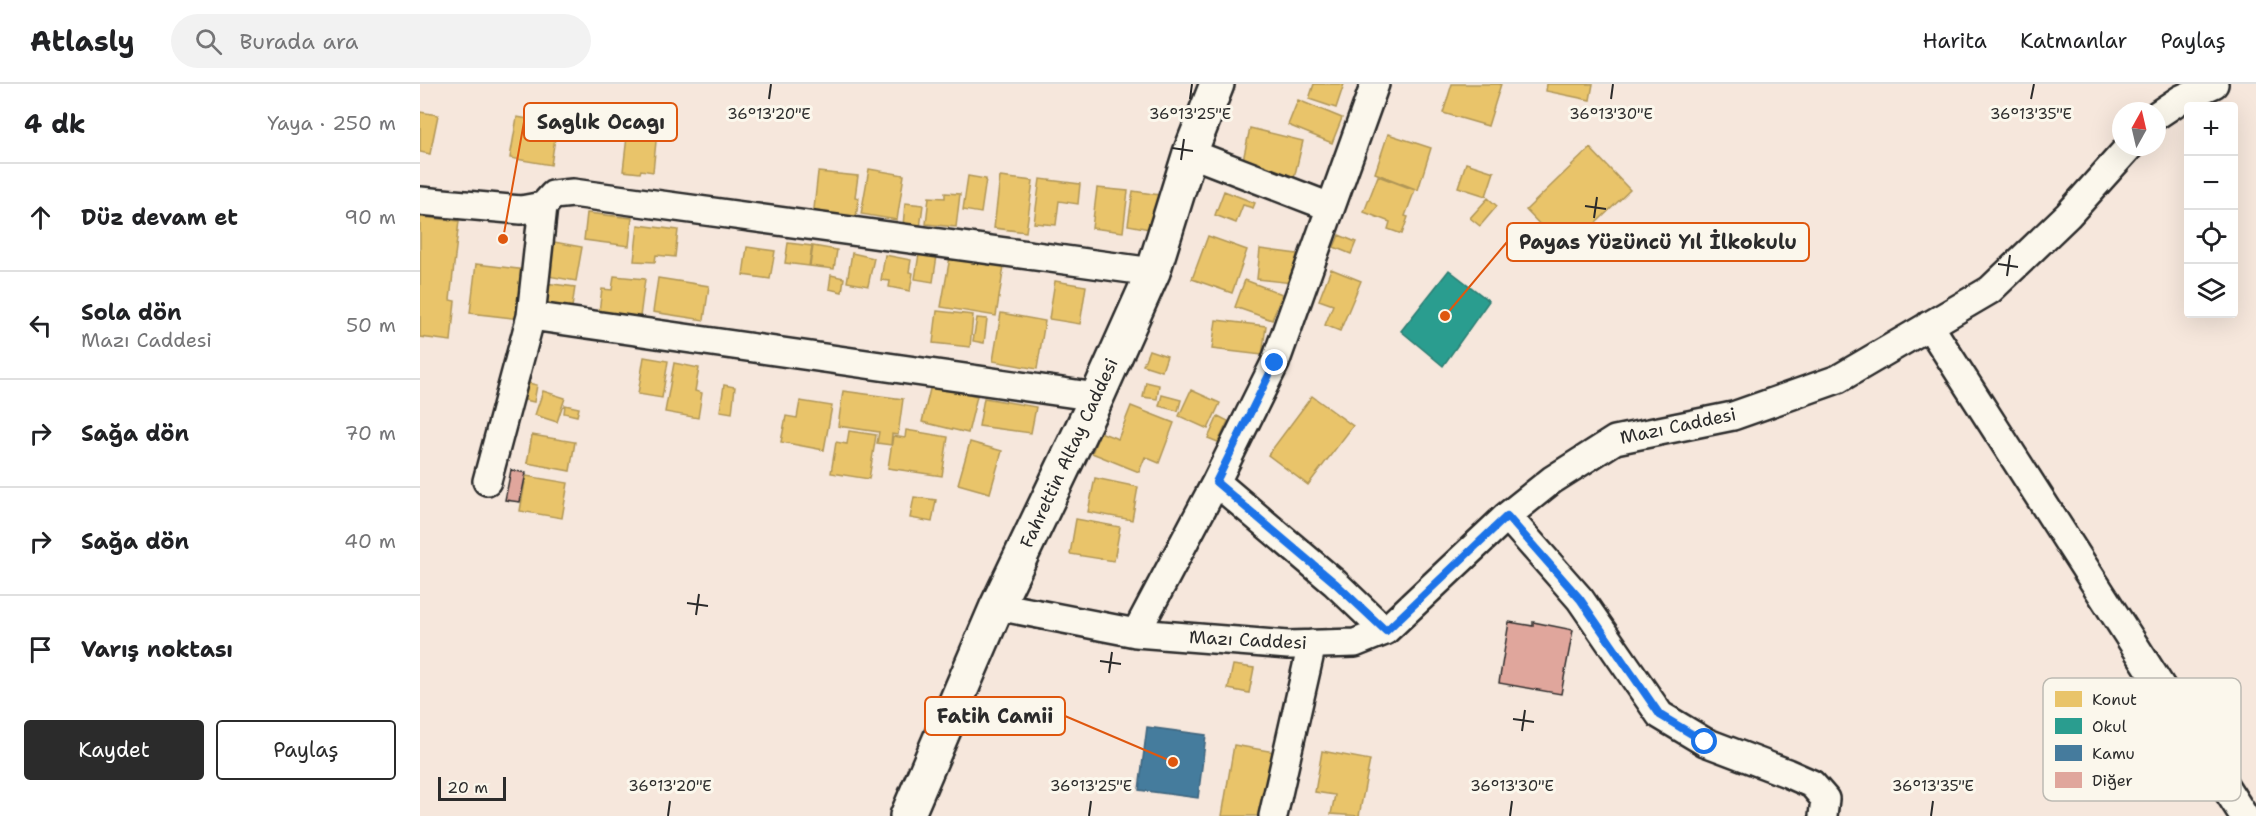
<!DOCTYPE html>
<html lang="tr">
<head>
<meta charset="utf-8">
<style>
  body { margin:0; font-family:"Shantell Sans",sans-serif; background:#f2f2f2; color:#202124 }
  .controls { position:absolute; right:18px; top:18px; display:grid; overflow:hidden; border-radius:6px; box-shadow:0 6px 24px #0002 }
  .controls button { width:54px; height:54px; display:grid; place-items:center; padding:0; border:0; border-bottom:2px solid #e0e0e0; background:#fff; color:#202124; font:30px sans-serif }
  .compass { position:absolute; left:1692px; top:18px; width:54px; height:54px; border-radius:50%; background:#fff; box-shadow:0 6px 24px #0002; rotate:8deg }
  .scale { position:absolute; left:18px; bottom:15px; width:68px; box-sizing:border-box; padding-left:6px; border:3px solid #2b2b2b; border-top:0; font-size:16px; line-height:21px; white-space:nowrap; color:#2b2b2b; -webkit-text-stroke:4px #fbf7ec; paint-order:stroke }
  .stop { position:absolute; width:18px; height:18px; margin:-14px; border:4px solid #1a73e8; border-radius:50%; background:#fff }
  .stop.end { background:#1a73e8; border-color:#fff; box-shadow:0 2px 6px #0008 }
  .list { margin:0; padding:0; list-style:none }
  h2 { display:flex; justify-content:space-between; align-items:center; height:78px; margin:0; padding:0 24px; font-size:26px }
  h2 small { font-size:20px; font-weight:400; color:#757577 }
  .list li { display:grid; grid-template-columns:39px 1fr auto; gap:18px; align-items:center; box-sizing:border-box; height:108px; padding:0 24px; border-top:2px solid #e0e0e0 }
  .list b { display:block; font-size:22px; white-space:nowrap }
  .list p { margin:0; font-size:20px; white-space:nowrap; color:#757577 }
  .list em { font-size:20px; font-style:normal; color:#757577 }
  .actions { display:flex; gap:12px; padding:18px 24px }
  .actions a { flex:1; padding:14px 0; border:2px solid #2b2b2b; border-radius:6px; text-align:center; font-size:21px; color:#2b2b2b }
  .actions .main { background:#2b2b2b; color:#fff }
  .icon { flex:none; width:33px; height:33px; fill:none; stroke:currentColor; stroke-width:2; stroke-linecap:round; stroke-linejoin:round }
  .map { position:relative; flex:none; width:1836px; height:732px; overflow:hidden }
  header { display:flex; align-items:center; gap:36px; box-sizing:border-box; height:84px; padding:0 30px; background:#fff; border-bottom:2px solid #e0e0e0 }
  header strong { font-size:28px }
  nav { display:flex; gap:33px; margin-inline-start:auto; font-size:21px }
  .search { width:420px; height:54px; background:#f2f2f2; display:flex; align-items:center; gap:15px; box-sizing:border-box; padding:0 21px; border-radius:33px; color:#757577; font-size:22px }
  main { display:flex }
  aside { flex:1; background:#fff }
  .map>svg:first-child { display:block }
</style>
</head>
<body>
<header>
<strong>Atlasly</strong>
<div class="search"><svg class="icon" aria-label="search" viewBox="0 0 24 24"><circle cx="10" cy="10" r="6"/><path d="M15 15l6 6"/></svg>Burada ara</div>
<nav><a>Harita</a><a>Katmanlar</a><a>Paylaş</a></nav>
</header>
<main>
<aside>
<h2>4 dk<small>Yaya · 250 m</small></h2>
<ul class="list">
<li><svg class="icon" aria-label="ahead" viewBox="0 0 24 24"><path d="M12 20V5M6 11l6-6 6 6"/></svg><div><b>Düz devam et</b></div><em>90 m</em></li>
<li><svg class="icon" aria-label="left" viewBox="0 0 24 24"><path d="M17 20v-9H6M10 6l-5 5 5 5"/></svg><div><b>Sola dön</b><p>Mazı Caddesi</p></div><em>50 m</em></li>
<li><svg class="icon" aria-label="right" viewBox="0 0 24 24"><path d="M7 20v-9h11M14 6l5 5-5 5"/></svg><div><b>Sağa dön</b></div><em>70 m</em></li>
<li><svg class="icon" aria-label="right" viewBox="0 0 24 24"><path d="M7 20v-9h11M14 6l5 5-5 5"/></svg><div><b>Sağa dön</b></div><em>40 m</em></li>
<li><svg class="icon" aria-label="arrive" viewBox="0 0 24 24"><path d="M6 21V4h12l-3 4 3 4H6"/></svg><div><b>Varış noktası</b></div></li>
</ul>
<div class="actions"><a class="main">Kaydet</a><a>Paylaş</a></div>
</aside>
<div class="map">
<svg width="1836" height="732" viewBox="0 0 1836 732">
  <rect width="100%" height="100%" fill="#f6e7dc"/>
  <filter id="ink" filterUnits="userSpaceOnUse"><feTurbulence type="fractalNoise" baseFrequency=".0167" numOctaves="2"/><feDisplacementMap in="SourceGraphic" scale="12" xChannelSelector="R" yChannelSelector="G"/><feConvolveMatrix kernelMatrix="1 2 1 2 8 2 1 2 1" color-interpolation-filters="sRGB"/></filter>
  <g filter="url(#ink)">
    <path fill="#e9c46a" stroke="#b09657" stroke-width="1.5" d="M894,0H924L916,24L889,15Z
      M1032,0H1081L1068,42L1023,29Z
      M1127,0H1173L1170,16L1126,7Z
      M878,16L922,34L912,59L868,41Z
      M0,28L18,31L10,70L0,68Z
      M97,33L137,40L131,81L90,74Z
      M208,44L237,47L233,88L221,86L220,89L203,87Z
      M830,44L883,57L874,94L822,81Z
      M968,50L1011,64L998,106L955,89Z
      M1170,64L1210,106L1146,168L1106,126Z
      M1046,79L1074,88L1066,112L1038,103Z
      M449,85L484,91L477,136L441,130Z
      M398,88L438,92L435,113L439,114L435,139L393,134Z
      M548,92L566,95L561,129L543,126Z
      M958,92L995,106L985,132L988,133L982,150L968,145L970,138L944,128Z
      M580,93L613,97L606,148L574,144Z
      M620,95L660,100L658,120L639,117L636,141L614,139Z
      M677,104L708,107L703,148L672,144Z
      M713,107L746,112L741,147L708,141Z
      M804,107L835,119L833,124L823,121L816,139L795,131Z
      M525,109L540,110L536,143L506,140L509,113L525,114Z
      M1068,114L1077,122L1060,142L1050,134Z
      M485,119L503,121L500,144L483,142Z
      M167,129L212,134L209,162L164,156Z
      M0,133L39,137L30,216L35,217L31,257L0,253Z
      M218,141L258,146L255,173L236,171L235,178L214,177Z
      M919,151L936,158L931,170L914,163Z
      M788,152L827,166L812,209L772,195Z
      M134,158L162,163L156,197L128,192Z
      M368,159L392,162L389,182L365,179Z
      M393,162L417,166L414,185L390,182Z
      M327,163L355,167L350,195L323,191Z
      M840,165L877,170L873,199L837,195Z
      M432,169L454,174L448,202L427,198Z
      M499,170L517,172L513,198L495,195Z
      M465,171L491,176L489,188L493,189L490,207L469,203L470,197L461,196Z
      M530,173L584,182L576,232L521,223Z
      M56,180L107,186L101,235L50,229Z
      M911,185L941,197L920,247L905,241L913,221L899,216Z
      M411,191L424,194L422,208L409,205Z
      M194,192L225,195L220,233L179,228L182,205L192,206Z
      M238,194L289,202L284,236L233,228Z
      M825,196L862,210L852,236L815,223Z
      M635,197L666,202L660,240L629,235Z
      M125,199L155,203L151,230L121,227Z
      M517,227L553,231L550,263L513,259Z
      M581,229L625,237L617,285L573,277Z
      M557,234L567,235L564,259L553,257Z
      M796,236L846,242L842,271L792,265Z
      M729,266L747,272L742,287L723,281Z
      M224,273L248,277L242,314L218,310Z
      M254,279L279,284L275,307L282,309L278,334L245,328Z
      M100,297L117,301L114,318L96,314Z
      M726,298L739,301L737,315L723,313Z
      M304,301L315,303L312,329L300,327Z
      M511,301L557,312L548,349L502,338Z
      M771,306L800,319L788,345L759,332Z
      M123,307L145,314L137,338L115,331Z
      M423,307L483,315L478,351L472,350L471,361L457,359L459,348L418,342Z
      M742,311L761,316L758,327L739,322Z
      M892,312L933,342L888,401L848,371Z
      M564,314L616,323L611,349L559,342Z
      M380,317L412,322L404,366L361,358L366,332L377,334Z
      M145,321L159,324L157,332L144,329Z
      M711,322L754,339L739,379L725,373L719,388L672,369L680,348L698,355Z
      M798,332L808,337L798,358L788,354Z
      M486,346L528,353L522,392L468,384L473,352L485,354Z
      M429,347L456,351L449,395L411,389L416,358L427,360Z
      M112,351L155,358L150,387L107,379Z
      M550,358L582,367L570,409L538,400Z
      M106,392L148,399L142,434L100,427Z
      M675,394L718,403L712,436L668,428Z
      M494,413L516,416L512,438L490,434Z
      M656,435L700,443L694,477L650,470Z
      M813,581L834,584L829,609L808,605Z
      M814,661L855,668L843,732H802Z
      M902,667L950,676L939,732L911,730L915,711L895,708Z"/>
    <path fill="#2a9d8f" stroke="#2a7b71" stroke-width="1.5" d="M1029,186L1069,217L1023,282L981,247Z"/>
    <path fill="#457b9d" stroke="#3d637b" stroke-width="1.5" d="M727,643L786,651L778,714L719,706Z"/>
    <path fill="#e0a69c" stroke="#2b2b2b" stroke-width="1.5" d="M91,386L106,389L100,418L85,416Z
      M1089,538L1113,542V538L1153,546L1141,610L1079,599Z"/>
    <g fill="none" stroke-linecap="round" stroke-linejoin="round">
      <defs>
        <path id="street" d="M1737,31L1761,15L1794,0
          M770,69L910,123
          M0,117L101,126L123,122L133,111L153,109L733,188
          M111,232L677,313
          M1509,241L1824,732
          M67,397L111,232L123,122
          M796,398L915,499L965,547
          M1087,432L1160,515L1240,631L1285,658L1367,689L1392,700L1405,715L1403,732
          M577,522L716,549L868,561L935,559L965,547L1087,432L1132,396L1195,356L1313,332L1418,295L1570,206L1648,131L1709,63
          M716,549L796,398L855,279L955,0
          M853,732L892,560"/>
        <path id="secondary" d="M487,732L577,522L677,313L733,188L770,69L797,0"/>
      </defs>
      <use href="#street" stroke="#2b2b2b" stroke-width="32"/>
      <use href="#secondary" stroke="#2b2b2b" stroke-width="38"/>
      <use href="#street" stroke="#fbf7ec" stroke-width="27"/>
      <use href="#secondary" stroke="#fbf7ec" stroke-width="33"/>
    </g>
  </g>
  <g fill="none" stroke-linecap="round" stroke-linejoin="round" filter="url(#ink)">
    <path stroke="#1a73e8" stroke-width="8" d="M855,279L796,398L915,499L966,547L1087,432L1160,515L1240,631L1285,658"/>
  </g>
  <path fill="none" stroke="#2b2b2b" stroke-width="2" d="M349,15L351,0M770,15L772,0M1191,15L1193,0M1611,15L1614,0M752,64L773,67M761,76L764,55M1165,122L1186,125M1174,134L1177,113M1578,180L1598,183M1587,192L1590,171M267,519L288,522M276,531L279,510M680,577L701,580M689,589L692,568M1093,635L1114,638M1102,647L1105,626M248,732L250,717M669,732L671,717M1090,732L1092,717M1511,732L1513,717"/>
  <g text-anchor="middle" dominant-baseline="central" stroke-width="6" stroke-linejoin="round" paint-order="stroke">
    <g font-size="18" fill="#2b2b2b" stroke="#fbf7ec">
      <text transform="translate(1258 342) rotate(-12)">Mazı Caddesi</text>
      <text transform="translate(649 369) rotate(-65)">Fahrettin Altay Caddesi</text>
      <text transform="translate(828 556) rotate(3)">Mazı Caddesi</text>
    </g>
  </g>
  <rect x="1623" y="594" width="198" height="123" rx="9" fill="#fbf7ec" stroke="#bdbab2" stroke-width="1.5"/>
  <rect x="1635" y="607" width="27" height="16" fill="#e9c46a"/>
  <rect x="1635" y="634" width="27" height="16" fill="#2a9d8f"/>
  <rect x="1635" y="661" width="27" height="16" fill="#457b9d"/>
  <rect x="1635" y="688" width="27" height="16" fill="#e0a69c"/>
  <g font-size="16" fill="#2b2b2b">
    <text x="1672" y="621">Konut</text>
    <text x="1672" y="648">Okul</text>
    <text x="1672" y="675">Kamu</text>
    <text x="1672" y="702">Diğer</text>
  </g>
  <g font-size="15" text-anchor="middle" fill="#2b2b2b" stroke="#fbf7ec" stroke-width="6" stroke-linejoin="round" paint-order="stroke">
    <text x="349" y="35">36°13'20"E</text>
    <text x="770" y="35">36°13'25"E</text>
    <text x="1191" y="35">36°13'30"E</text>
    <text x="1611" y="35">36°13'35"E</text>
    <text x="250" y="707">36°13'20"E</text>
    <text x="671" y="707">36°13'25"E</text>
    <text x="1092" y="707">36°13'30"E</text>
    <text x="1513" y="707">36°13'35"E</text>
  </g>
  <path fill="none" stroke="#df570e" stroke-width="2" d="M83 155L104 38M1025 232L1087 158M753 678L645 632"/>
  <g fill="#df570e" stroke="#fbf7ec" stroke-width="2">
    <circle cx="83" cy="155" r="6"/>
    <circle cx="1025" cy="232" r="6"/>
    <circle cx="753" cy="678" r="6"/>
  </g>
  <g fill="#fbf7ec" stroke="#df570e" stroke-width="2">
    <rect x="104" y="19" width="153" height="38" rx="6"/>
    <rect x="1087" y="139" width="302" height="38" rx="6"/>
    <rect x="505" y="613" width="140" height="38" rx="6"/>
  </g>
  <g font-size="20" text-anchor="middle" font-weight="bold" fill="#2b2b2b">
    <text x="181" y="45">Saglık Ocagı</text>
    <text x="1238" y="165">Payas Yüzüncü Yıl İlkokulu</text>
    <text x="575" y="639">Fatih Camii</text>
  </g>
</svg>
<div class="controls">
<button>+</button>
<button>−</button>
<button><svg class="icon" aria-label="locate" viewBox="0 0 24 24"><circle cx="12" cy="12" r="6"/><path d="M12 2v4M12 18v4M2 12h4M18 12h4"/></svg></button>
<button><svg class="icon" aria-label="layers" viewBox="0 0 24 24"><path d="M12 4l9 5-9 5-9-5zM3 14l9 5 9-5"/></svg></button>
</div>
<svg class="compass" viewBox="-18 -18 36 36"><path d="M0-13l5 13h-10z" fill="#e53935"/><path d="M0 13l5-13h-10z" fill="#757577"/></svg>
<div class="scale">20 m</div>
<div class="stop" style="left:1285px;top:658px"></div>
<div class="stop end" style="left:855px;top:279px"></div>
</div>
</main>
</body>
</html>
